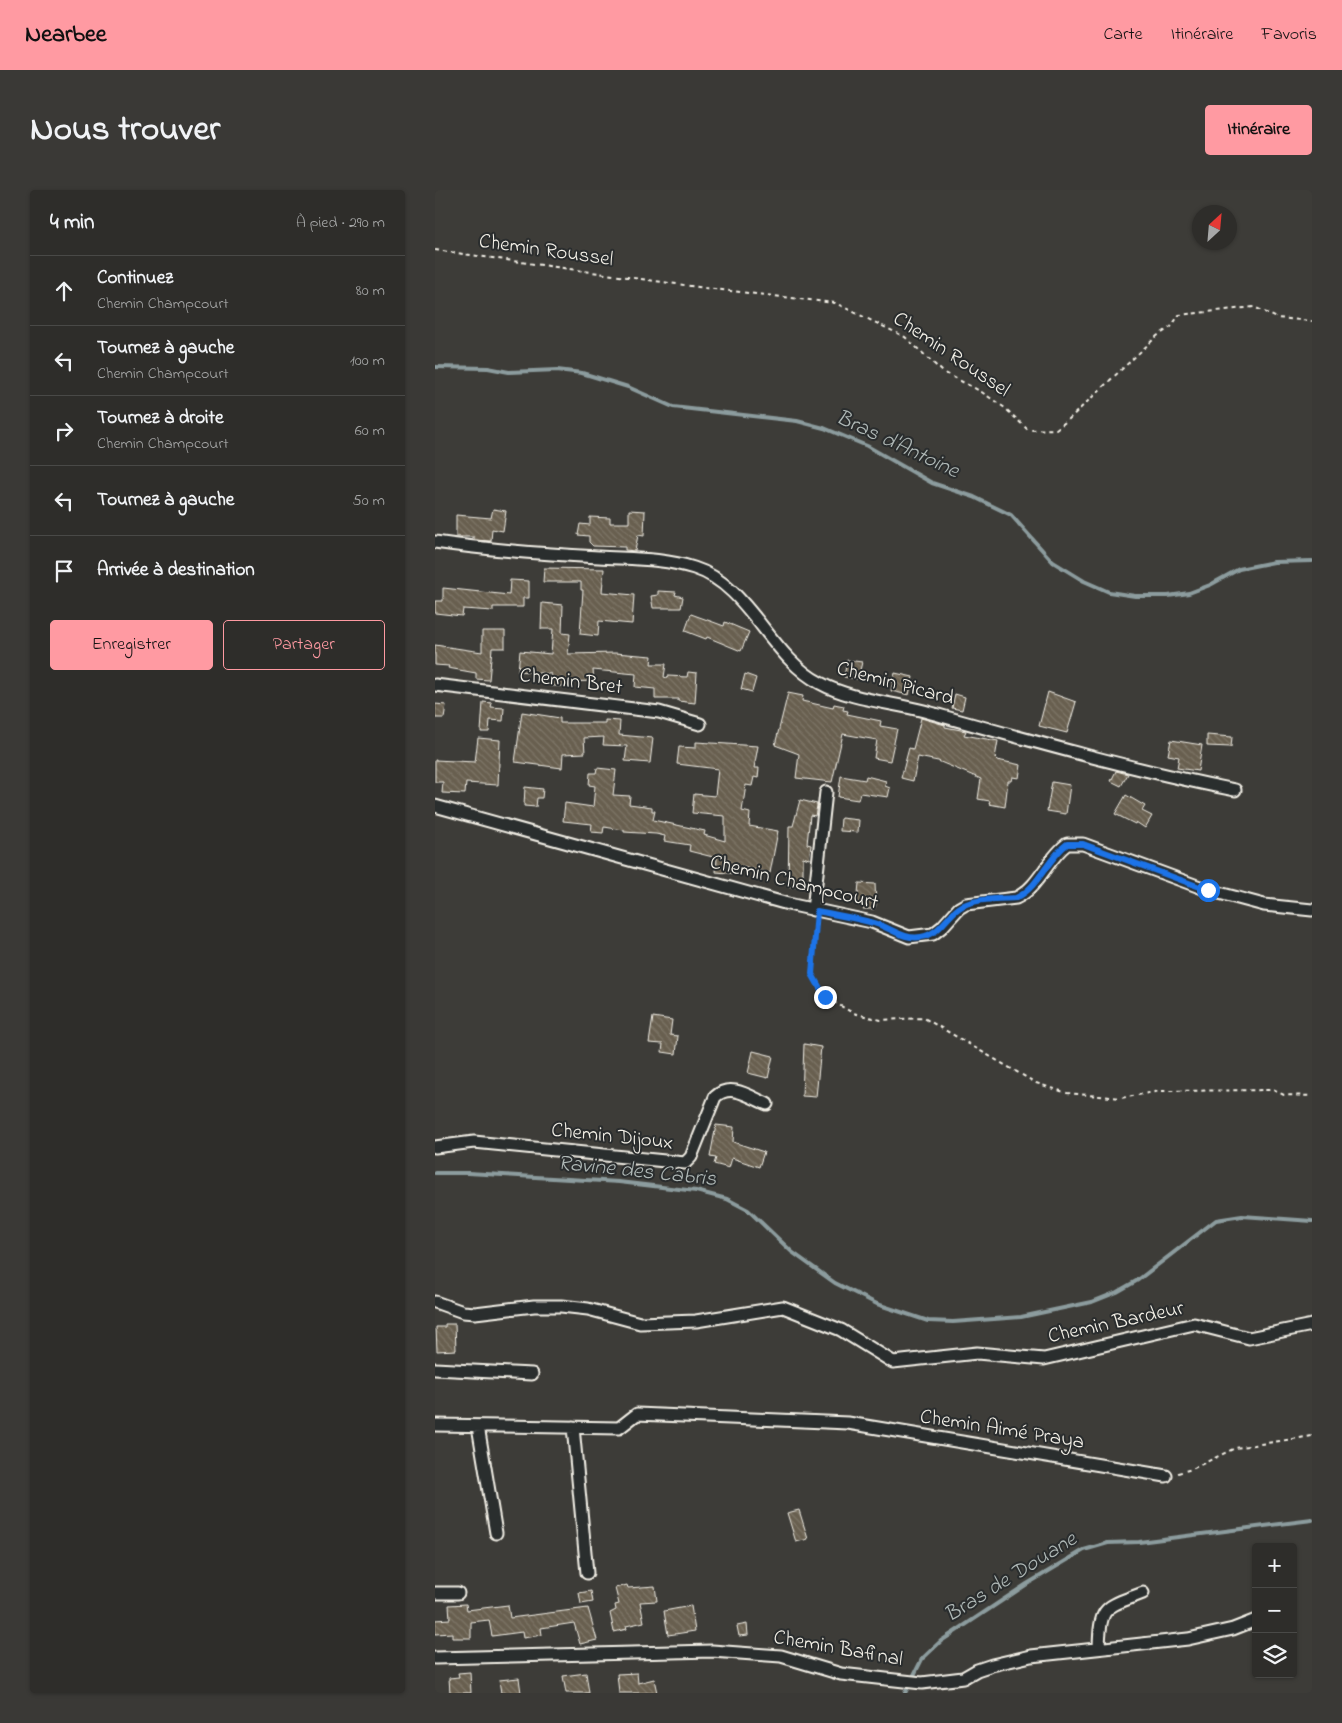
<!DOCTYPE html>
<html lang="fr">
<head>
<meta charset="utf-8">
<style>
  body { margin:0; font-family:"Indie Flower",sans-serif; background:#3a3936; color:#f1f3f6 }
  .controls { position:absolute; right:15px; bottom:15px; display:grid; overflow:hidden; border-radius:5px; box-shadow:0 1px 4px #0004 }
  .controls button { width:45px; height:45px; display:grid; place-items:center; padding:0; border:0; border-bottom:1px solid #494947; background:#2e2d2a; color:#f1f3f6; font:25px sans-serif }
  .compass { position:absolute; left:757px; top:15px; width:45px; height:45px; border-radius:50%; background:#2e2d2a; box-shadow:0 1px 4px #0004; rotate:26deg }
  .stop { position:absolute; width:15px; height:15px; margin:-11px; border:4px solid #1a73e8; border-radius:50%; background:#fff }
  .stop.end { background:#1a73e8; border-color:#fff; box-shadow:0 1px 5px #0008 }
  .list { margin:0; padding:0; list-style:none }
  h2 { display:flex; justify-content:space-between; align-items:center; height:65px; margin:0; padding:0 20px; font-size:21px }
  h2 small { font-size:16px; font-weight:400; color:#a7a8a8 }
  .list li { display:grid; grid-template-columns:32px 1fr auto; gap:15px; align-items:center; box-sizing:border-box; height:70px; padding:0 20px; border-top:1px solid #494947 }
  .list b { display:block; font-size:19px; white-space:nowrap }
  .list p { margin:0; font-size:16px; white-space:nowrap; color:#a7a8a8 }
  .list em { font-size:16px; font-style:normal; color:#a7a8a8 }
  .actions { display:flex; gap:10px; padding:15px 20px }
  .actions a { flex:1; padding:11px 0; border:1px solid #ff9aa2; border-radius:5px; text-align:center; font-size:18px; color:#ff9aa2 }
  .actions .main { background:#ff9aa2; color:#111 }
  .icon { flex:none; width:28px; height:28px; fill:none; stroke:currentColor; stroke-width:2; stroke-linecap:round; stroke-linejoin:round }
  .map { position:relative; flex:none; width:877px; height:1503px; overflow:hidden; border-radius:5px }
  header { display:flex; align-items:center; gap:30px; box-sizing:border-box; height:70px; padding:0 25px; background:#ff9aa2; color:#111 }
  header strong { font-size:24px }
  nav { display:flex; gap:28px; margin-inline-start:auto; font-size:18px }
  .intro { display:flex; align-items:center; justify-content:space-between; box-sizing:border-box; height:120px; padding:0 30px }
  h1 { margin:0; font-size:35px }
  .button { padding:12px 22px; border-radius:5px; background:#ff9aa2; color:#111; font-size:18px; font-weight:700 }
  main { display:flex; gap:30px; padding:0 30px }
  aside { flex:1; background:#2e2d2a; border-radius:5px; box-shadow:0 1px 4px #0004 }
  .map>svg:first-child { display:block }
</style>
</head>
<body>
<header>
<strong>Nearbee</strong>
<nav><a>Carte</a><a>Itinéraire</a><a>Favoris</a></nav>
</header>
<div class="intro"><h1>Nous trouver</h1><a class="button">Itinéraire</a></div>
<main>
<aside>
<h2>4 min<small>À pied · 290 m</small></h2>
<ul class="list">
<li><svg class="icon" aria-label="ahead" viewBox="0 0 24 24"><path d="M12 20V5M6 11l6-6 6 6"/></svg><div><b>Continuez</b><p>Chemin Champcourt</p></div><em>80 m</em></li>
<li><svg class="icon" aria-label="left" viewBox="0 0 24 24"><path d="M17 20v-9H6M10 6l-5 5 5 5"/></svg><div><b>Tournez à gauche</b><p>Chemin Champcourt</p></div><em>100 m</em></li>
<li><svg class="icon" aria-label="right" viewBox="0 0 24 24"><path d="M7 20v-9h11M14 6l5 5-5 5"/></svg><div><b>Tournez à droite</b><p>Chemin Champcourt</p></div><em>60 m</em></li>
<li><svg class="icon" aria-label="left" viewBox="0 0 24 24"><path d="M17 20v-9H6M10 6l-5 5 5 5"/></svg><div><b>Tournez à gauche</b></div><em>50 m</em></li>
<li><svg class="icon" aria-label="arrive" viewBox="0 0 24 24"><path d="M6 21V4h12l-3 4 3 4H6"/></svg><div><b>Arrivée à destination</b></div></li>
</ul>
<div class="actions"><a class="main">Enregistrer</a><a>Partager</a></div>
</aside>
<div class="map">
<svg width="877" height="1503" viewBox="0 0 877 1503">
  <defs>
    <pattern id="building-back-hatch" width="6" height="6" patternUnits="userSpaceOnUse" patternTransform="scale(1.25)"><rect width="6" height="6" fill="#685f4f"/><path d="M-1 5l2 2M0 0l6 6M5-1l2 2" fill="none" stroke="#7e7668"/></pattern>
  </defs>
  <rect width="100%" height="100%" fill="#3d3c38"/>
  <filter id="ink" filterUnits="userSpaceOnUse"><feTurbulence type="fractalNoise" baseFrequency=".02" numOctaves="2"/><feDisplacementMap in="SourceGraphic" scale="10" xChannelSelector="R" yChannelSelector="G"/><feConvolveMatrix kernelMatrix="1 2 1 2 8 2 1 2 1" color-interpolation-filters="sRGB"/></filter>
  <g filter="url(#ink)">
    <g fill="none" stroke-linecap="round" stroke-linejoin="round">
      <path stroke="#8c9c9e" stroke-width="4" d="M0,177L53,178L74,182L122,180L147,183L193,197L238,217L362,231L389,238L432,256L497,293L539,307L576,325L618,372L649,391L674,402L700,406H733L754,403L775,395L804,379L839,372L877,371
        M0,983H33L184,992L261,1001L292,1009L313,1020L357,1062L400,1093L442,1114L493,1131L518,1132L586,1127L657,1112L682,1102L703,1090L781,1030L807,1026L877,1031
        M470,1503L487,1469L506,1451L592,1394L649,1360L673,1353L704,1352L877,1330"/>
    </g>
    <path fill="url(#building-back-hatch)" stroke="#f4f1e8" d="M58,319L71,321L68,341L57,339L56,351L39,350V347H21V325L56,328Z
      M194,320L210,321L209,346L203,345L200,361L190,360V357L158,356L154,352V346L143,345L145,334L155,335V327L175,328V333H194Z
      M109,378L169,379L167,402L199,405L197,434L164,431L163,446L145,444L148,400H146V392H108Z
      M75,390L94,391V408H88V417H58V421L28,419L27,426L0,423V411H8V398L74,405Z
      M223,401L241,402L240,405L248,407L246,418H218L216,406L223,405Z
      M107,413L128,415L127,443L135,444L133,464L180,463L217,466L216,474H231L229,487L232,488L233,486L252,487L253,482L262,483L260,513L243,511V509H220V499L200,497L201,484L158,480L159,491L128,492V496H115L116,484L83,481L85,461L116,464L118,439H106Z
      M256,424L289,436L290,432L314,442L306,461L272,447L271,449L250,441Z
      M47,441H70V458H57L54,490L41,489V483L13,478L14,476L0,475V455L47,462Z
      M412,470L427,472L423,489L409,487Z
      M460,483L478,487L474,505L456,501Z
      M310,484L321,488L317,502L306,499Z
      M613,502L641,512L632,543L604,536Z
      M353,503L368,506L367,511L398,518L399,514L409,516L408,520L413,521L412,524L446,531L445,536L462,539L455,571L439,568L442,550L408,544L397,592L361,588L364,564L340,555Z
      M520,504L530,507L527,520L517,518Z
      M48,512L57,513L56,517L69,518L68,531L55,530L54,542H46Z
      M0,514L11,515L9,528H0Z
      M87,522L125,528V533H170V530L185,531L184,545L218,548L215,573L190,571L192,556L168,555L169,547L149,548L150,563L128,564L127,578L80,572Z
      M486,528L510,535V537L531,541L529,545L563,551L560,568L562,570L586,575L584,588L577,587L576,591H573L570,617L554,614L555,611L543,609L546,589L503,571L483,567L478,591L466,588L474,558L478,559Z
      M772,545L797,547L796,557L772,556Z
      M43,548L65,550L63,595L31,593L30,604L7,603L8,592H0V570L40,572Z
      M736,550L767,555L763,581L742,578L744,567L733,565Z
      M261,552L323,556L319,578H324L323,588L319,587L317,596L311,595L307,621L315,623L314,636L343,641L335,683L306,677L305,684L281,682L282,668L254,661L255,655L229,651L230,646L221,644L189,642V640L169,637L168,643L156,642L157,634L128,631L130,613L158,617L160,596L154,595L155,583H161L162,578L181,580L178,605L195,606L194,614L217,617V621H220L218,630L270,641L269,645L290,651V626L257,623L259,604L280,606L283,579L242,574L244,557L261,558Z
      M681,581L693,584L686,596L676,591Z
      M406,586L430,590L431,586L451,591L450,596L455,598L453,607L425,603L423,610L403,607Z
      M617,592L635,595L631,624L612,621Z
      M90,597L108,599L107,608H102L101,617L89,616Z
      M691,605L710,616L707,621L717,626L710,638L701,632L700,634L680,624Z
      M365,610L382,614V616L380,626L375,625L372,654L376,655L374,669L368,667V697H353L354,636H358Z
      M406,628L424,630L423,642L405,641Z
      M424,693L440,694L441,715L439,719H428L429,714H422Z
      M218,827L237,830L235,845L243,846L241,864L227,862L228,854L214,853Z
      M369,854L386,857L381,907L367,906Z
      M318,861L338,866L333,888L313,883Z
      M281,935L299,937L298,952L329,962L324,977L297,968L294,978L279,974L281,968L275,967Z
      M10,1134H20L21,1160L2,1161L1,1137H10Z
      M364,1320L373,1349L361,1352L352,1323Z
      M192,1395L193,1398L220,1396L222,1411L205,1412L209,1432L191,1436L192,1439L179,1442L175,1423L181,1420L180,1415L184,1414L180,1398Z
      M156,1401L158,1412L146,1414L144,1403Z
      M31,1414L32,1420L73,1415L75,1428L153,1418L162,1450L145,1454L139,1433L106,1438L107,1445L88,1448L87,1442L57,1446L54,1430L36,1432V1448H17V1443L0,1444V1430L15,1429L14,1415Z
      M256,1416L260,1441L233,1445L229,1421Z
      M312,1434L313,1445L304,1446L302,1436Z
      M35,1482L36,1503H15L14,1488L24,1487L23,1483Z
      M151,1483L154,1503H131L128,1486Z
      M202,1483L203,1493L219,1489L222,1503H184L182,1484Z
      M84,1488L86,1503H66L64,1490Z"/>
    <g fill="none" stroke-linecap="round" stroke-linejoin="round">
      <defs>
        <path id="street" d="M0,352C54,360 109,364 164,367C195,369 229,368 259,378C314,395 335,467 385,493C416,510 456,512 489,521C593,550 695,579 800,600
          M0,495L224,522L265,534
          M0,616L353,714L437,732L474,747L498,744L507,737L524,718L531,714L581,708C604,697 612,669 632,654H648L773,700L829,715L877,720
          M378,720L391,602
          M0,957L39,952L250,973L256,967L280,907C296,892 315,907 332,914
          M0,1112L28,1122L40,1123L99,1116H126L153,1119L205,1133L261,1131L348,1117L406,1140L458,1172L542,1163L609,1169L759,1134L814,1148L877,1135
          M0,1179L97,1184
          M0,1235L184,1238L202,1224L413,1233L731,1286
          M43,1236L61,1343
          M138,1237L152,1383
          M0,1403H23
          M664,1458C665,1414 670,1418 708,1403
          M0,1468L277,1461L346,1466L406,1484L487,1493L528,1488L542,1480L557,1475L596,1466L753,1449L798,1439L821,1430"/>
      </defs>
      <use href="#street" stroke="#f4f1e8" stroke-width="15"/>
      <path stroke="#f4f1e8" stroke-width="2" stroke-dasharray="4 4" stroke-linecap="butt" d="M0,60L270,98L400,113L470,147L508,182L545,201L570,218L593,240L621,239L633,230L722,146L736,137L744,125L819,117L842,128L877,131
        M381,732L377,784L390,807L418,823L446,830L489,828L601,893L632,903L686,908L725,901L838,900L849,905L877,906
        M743,1283L757,1279L800,1258L877,1246"/>
      <use href="#street" stroke="#2a2d2e" stroke-width="11"/>
    </g>
  </g>
  <g fill="none" stroke-linecap="round" stroke-linejoin="round" filter="url(#ink)">
    <path stroke="#1a73e8" stroke-width="6" d="M390,807L377,784L382,721C401,725 420,728 439,733C455,737 468,750 486,747C505,744 510,728 524,718C538,708 565,709 581,708C604,697 612,669 632,654H648L773,700"/>
  </g>
  <g text-anchor="middle" dominant-baseline="central" stroke-width="4" stroke-linejoin="round" paint-order="stroke">
    <g font-size="21" fill="#f4f1e8" stroke="#2a2d2e">
      <text transform="translate(111 61) rotate(8)">Chemin Roussel</text>
      <text transform="translate(516 165) rotate(34)">Chemin Roussel</text>
      <text transform="translate(136 492) rotate(7)">Chemin Bret</text>
      <text transform="translate(460 494) rotate(15)">Chemin Picard</text>
      <text transform="translate(359 693) rotate(14)">Chemin Champcourt</text>
      <text transform="translate(177 947) rotate(6)">Chemin Dijoux</text>
      <text transform="translate(681 1133) rotate(-12)">Chemin Bardeur</text>
      <text transform="translate(567 1240) rotate(9)">Chemin Aimé Praya</text>
      <text transform="translate(403 1459) rotate(10)">Chemin Bafinal</text>
    </g>
    <g font-size="22" font-style="italic" fill="#afb8b6" stroke="#2a2d2e">
      <text transform="translate(462 255) rotate(25)">Bras d'Antoine</text>
      <text transform="translate(202 982) rotate(6)">Ravine des Cabris</text>
      <text transform="translate(576 1388) rotate(-32)">Bras de Douane</text>
    </g>
  </g>
</svg>
<div class="controls">
<button>+</button>
<button>−</button>
<button><svg class="icon" aria-label="layers" viewBox="0 0 24 24"><path d="M12 4l9 5-9 5-9-5zM3 14l9 5 9-5"/></svg></button>
</div>
<svg class="compass" viewBox="-18 -18 36 36"><path d="M0-13l5 13h-10z" fill="#e53935"/><path d="M0 13l5-13h-10z" fill="#a7a8a8"/></svg>
<div class="stop" style="left:773px;top:700px"></div>
<div class="stop end" style="left:390px;top:807px"></div>
</div>
</main>
</body>
</html>
